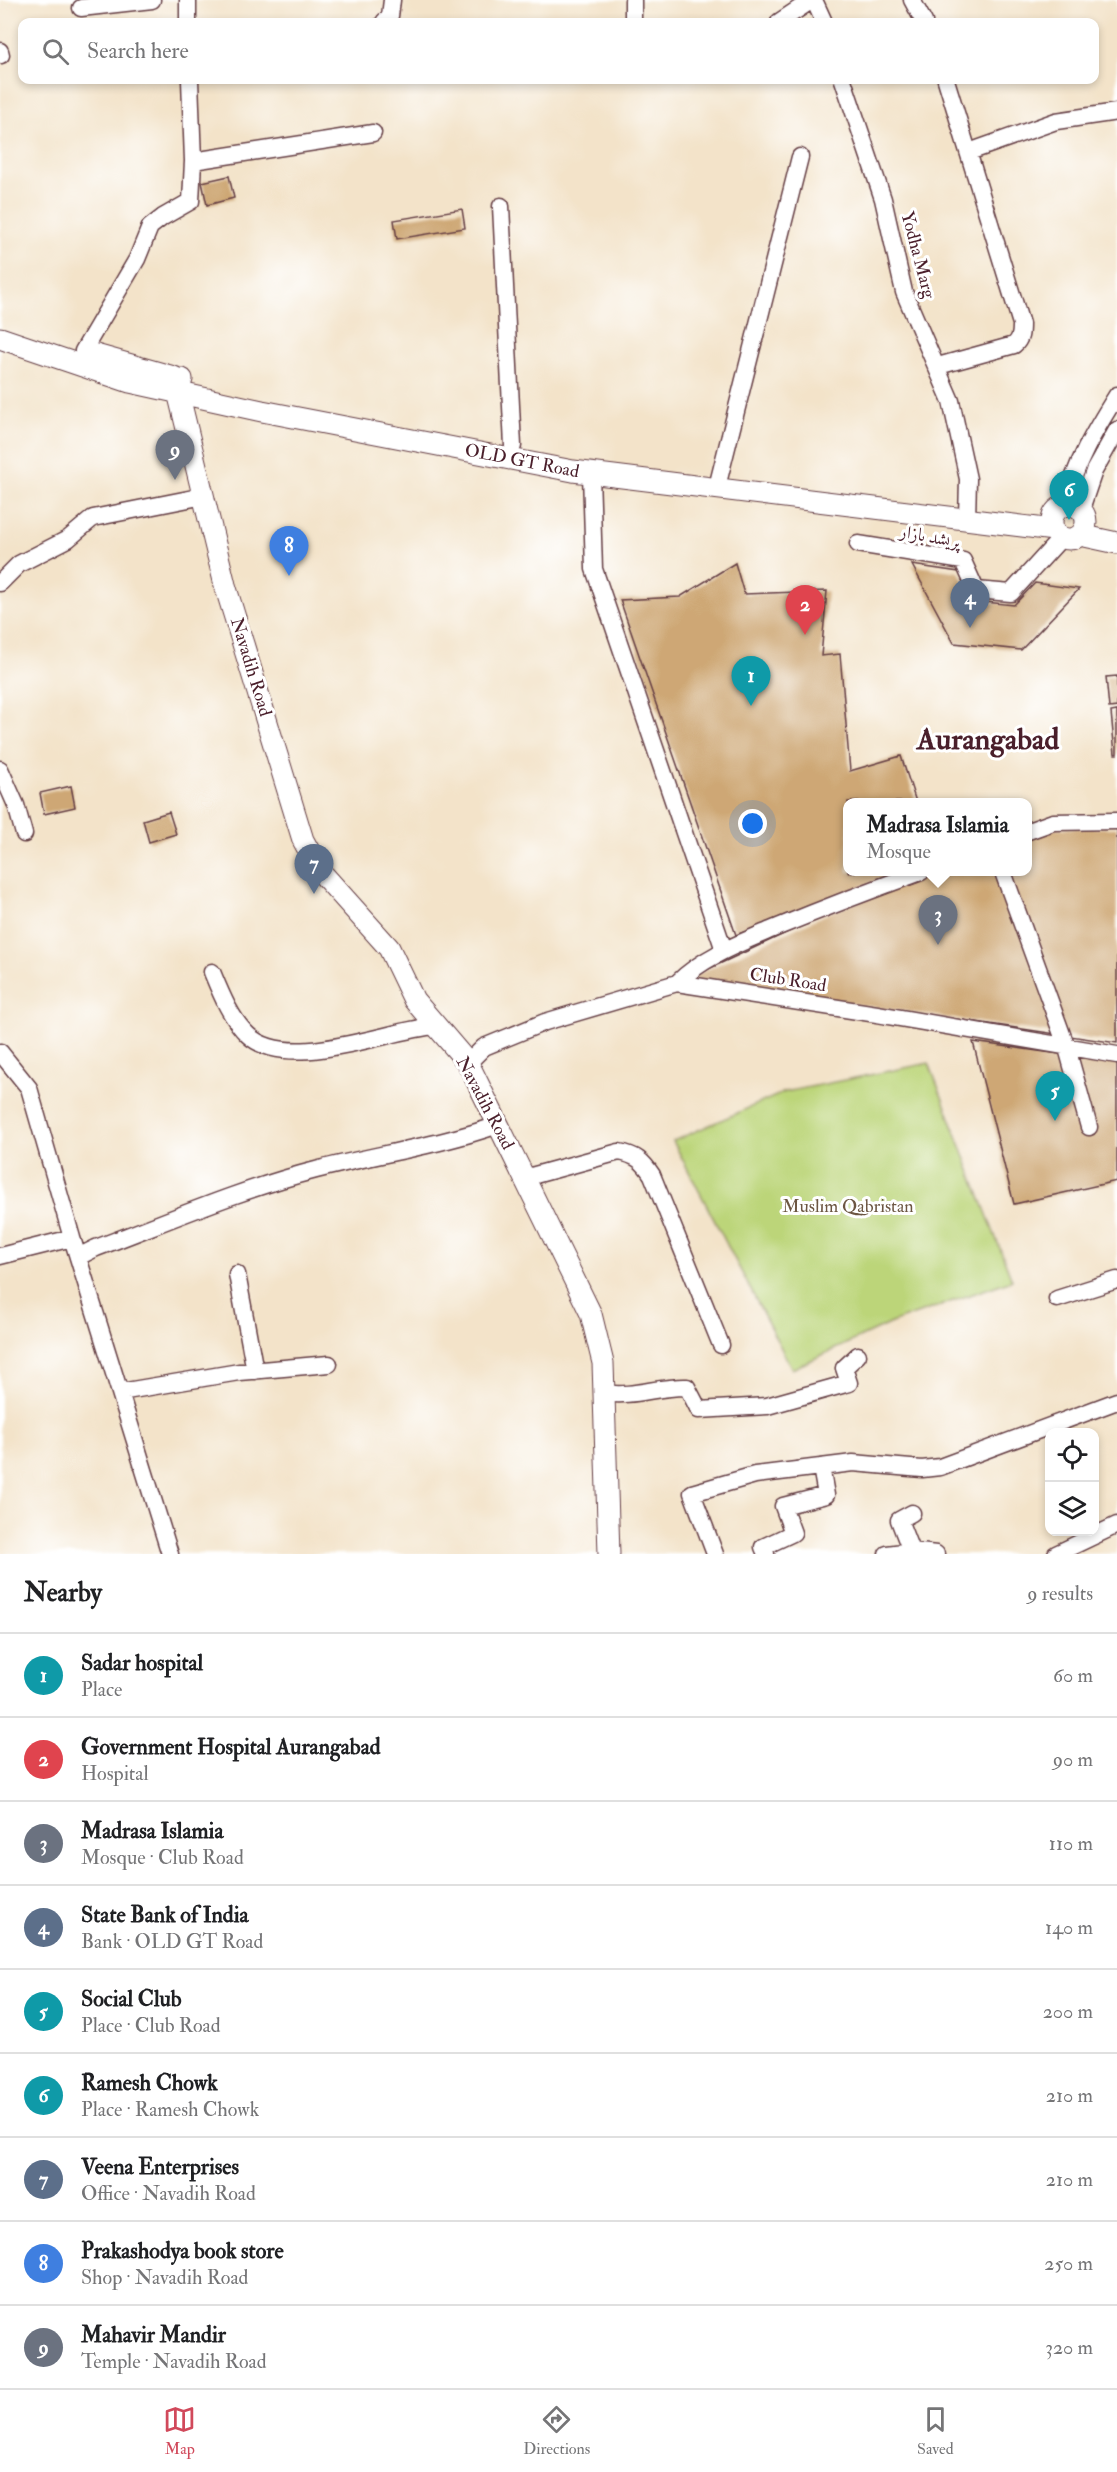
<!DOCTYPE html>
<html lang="en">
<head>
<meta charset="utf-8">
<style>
  body { margin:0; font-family:"IM FELL Double Pica",Amiri,serif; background:#f2f2f2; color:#202124 }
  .controls { position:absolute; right:18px; bottom:18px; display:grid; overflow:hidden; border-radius:12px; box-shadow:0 3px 9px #0003 }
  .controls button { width:54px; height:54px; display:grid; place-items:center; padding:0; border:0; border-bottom:2px solid #e0e0e0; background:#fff; color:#202124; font:30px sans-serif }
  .you { position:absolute; left:753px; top:824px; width:21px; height:21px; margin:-15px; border:4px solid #fff; border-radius:50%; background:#1a73e8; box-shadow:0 0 0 9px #1a73e833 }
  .badge { display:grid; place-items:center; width:39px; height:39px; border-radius:50%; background:#d1495b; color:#fff; font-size:20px; font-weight:700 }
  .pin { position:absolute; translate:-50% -50px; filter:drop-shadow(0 2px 3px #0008) }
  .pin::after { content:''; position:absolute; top:32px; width:21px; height:18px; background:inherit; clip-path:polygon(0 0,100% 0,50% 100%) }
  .popup { position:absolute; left:843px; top:798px; width:189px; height:78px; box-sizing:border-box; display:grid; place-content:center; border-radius:12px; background:#fff; filter:drop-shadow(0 2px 4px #0005); font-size:20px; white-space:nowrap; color:#757577 }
  .popup b { font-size:22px; color:#202124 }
  .popup::after { content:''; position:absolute; left:50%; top:100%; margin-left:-12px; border:12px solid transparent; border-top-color:#fff }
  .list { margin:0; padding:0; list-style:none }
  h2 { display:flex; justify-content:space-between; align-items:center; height:78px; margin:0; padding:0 24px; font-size:26px }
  h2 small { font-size:20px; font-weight:400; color:#757577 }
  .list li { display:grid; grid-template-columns:39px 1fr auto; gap:18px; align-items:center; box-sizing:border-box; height:84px; padding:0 24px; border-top:2px solid #e0e0e0 }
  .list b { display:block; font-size:22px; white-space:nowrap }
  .list p { margin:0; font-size:20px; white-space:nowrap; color:#757577 }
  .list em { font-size:20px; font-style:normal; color:#757577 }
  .icon { flex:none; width:33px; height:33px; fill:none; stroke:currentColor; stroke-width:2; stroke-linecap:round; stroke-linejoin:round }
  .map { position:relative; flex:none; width:1117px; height:1554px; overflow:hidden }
  .search { position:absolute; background:#fff; box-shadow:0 3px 9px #0003; left:18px; right:18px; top:18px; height:66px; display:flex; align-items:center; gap:15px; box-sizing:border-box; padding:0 21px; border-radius:12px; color:#757577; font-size:22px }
  .sheet { height:834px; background:#fff }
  nav { display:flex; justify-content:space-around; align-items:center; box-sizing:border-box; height:84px; border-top:2px solid #e0e0e0; background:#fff; font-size:16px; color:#757577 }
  nav a { display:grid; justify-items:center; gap:3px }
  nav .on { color:#d1495b }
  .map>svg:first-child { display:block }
</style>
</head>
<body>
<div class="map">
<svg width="1117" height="1554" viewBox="0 0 1117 1554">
  <rect width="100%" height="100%" fill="#fff"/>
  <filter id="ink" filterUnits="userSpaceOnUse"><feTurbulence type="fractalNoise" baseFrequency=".0167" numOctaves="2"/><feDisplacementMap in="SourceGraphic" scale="12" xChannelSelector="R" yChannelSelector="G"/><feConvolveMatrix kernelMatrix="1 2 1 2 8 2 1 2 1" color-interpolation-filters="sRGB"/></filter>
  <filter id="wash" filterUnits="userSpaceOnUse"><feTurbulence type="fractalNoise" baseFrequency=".008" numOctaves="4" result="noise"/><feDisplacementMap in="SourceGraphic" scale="24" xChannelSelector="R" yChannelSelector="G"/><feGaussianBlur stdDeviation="1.35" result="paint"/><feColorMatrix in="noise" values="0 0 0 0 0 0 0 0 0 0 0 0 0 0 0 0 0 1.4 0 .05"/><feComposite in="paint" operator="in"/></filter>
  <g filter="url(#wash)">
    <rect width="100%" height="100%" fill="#f3e3c9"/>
    <path fill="#bcd579" stroke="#837a52" stroke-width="1.5" d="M929,1063L1012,1280L891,1323L792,1369L673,1141L785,1092Z"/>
    <g id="blocks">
      <path fill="#cea774" d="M229,176L234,198L207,205L202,182Z
        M462,209L465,228L397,239L394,220Z
        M735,563L744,594L827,591L821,656L840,654L850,771L901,756L916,802H848V872H899L736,935L620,600L680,597Z
        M912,565L959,572L975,601L1014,605L1035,583L1079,589L1021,650L954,643Z
        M1117,676V707L1109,708L1106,677Z
        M1117,711V754H1115L1111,712Z
        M71,786L75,807L44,814L40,793Z
        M169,812L176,834L149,842L143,820Z
        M1052,828H1117V1043L687,979L831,912L937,872H1028V837Z
        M973,1042L1117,1062V1181L1014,1204Z"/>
    </g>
  </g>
  <g filter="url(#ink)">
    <use href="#blocks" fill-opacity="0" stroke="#633c43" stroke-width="1.5"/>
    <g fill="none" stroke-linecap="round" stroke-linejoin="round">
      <defs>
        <path id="minor" d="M188,0V22
          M633,0V22
          M814,0L824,22
          M912,0L924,22
          M81,8L152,0
          M384,22L390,16L392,0
          M779,22L812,0
          M0,51L1,55
          M843,80L883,199L904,292L951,401L968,479L967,519
          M969,152L1056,121L1117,112
          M193,161L373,133
          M501,206L513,446
          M83,351L137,259L150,227L163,217L191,201L193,161L190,80
          M938,366L1014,345C1021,339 1021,333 1021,324L946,80
          M591,474L594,569L724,950
          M719,479L800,157
          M1065,506C1074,465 1095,430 1117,395
          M1081,509L1094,471L1117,430
          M858,544L963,561L976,590L1011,593L1062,537
          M0,583L19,564L68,539L93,518L204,496
          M0,769L16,805L24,834
          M1028,831L1053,822L1117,821
          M1003,872L1067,1048L1089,1127
          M212,972C221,994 231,1019 248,1035C288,1073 387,1030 435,1026
          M677,983C703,957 740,943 773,929C822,909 871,890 921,872
          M0,1052L29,1088L72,1238L0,1256
          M468,1063L484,1047L545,1022L677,983L877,1014L1117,1055
          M524,1178L619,1152C636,1155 643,1161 652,1175L721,1345
          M72,1238L170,1554
          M78,1257L96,1248C168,1221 241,1189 316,1170C377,1154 438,1146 498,1125
          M237,1274L255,1371
          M1057,1299L1117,1280
          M120,1392L239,1372L329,1364
          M604,1393C633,1398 658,1386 687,1387L699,1410L767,1406L849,1383L844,1368L858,1355
          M911,1551L899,1520L912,1513
          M715,1554L692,1493L755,1475L853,1463L922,1469L940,1467L1117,1401
          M766,1554L763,1547L793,1533L783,1506L826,1495L821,1467
          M887,1554L911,1551L936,1554
          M1056,1554L1117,1525"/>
        <path id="major" d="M0,338L130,382L262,411L573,471L1054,530
          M89,353L174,377
          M182,379L178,392L225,585L303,840L320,871L389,948L414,1000L468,1063L591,1314L603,1363L609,1554
          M1052 522a17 17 0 1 1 34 0a17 17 0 1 1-34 0Z
          M1080,535L1117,543"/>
      </defs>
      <use href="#minor" stroke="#633c43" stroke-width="19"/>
      <use href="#major" stroke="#633c43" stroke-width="23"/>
      <use href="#minor" stroke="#fff" stroke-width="16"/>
      <use href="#major" stroke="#fff" stroke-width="21"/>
    </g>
  </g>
  <g text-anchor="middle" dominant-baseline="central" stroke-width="6" stroke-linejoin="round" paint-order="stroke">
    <g font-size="18" fill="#4a1f2b" stroke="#fff">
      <text transform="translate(918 255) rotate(75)">Yodha Marg</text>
      <text transform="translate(522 461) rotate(11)">OLD GT Road</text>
      <text transform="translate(930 537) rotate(11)">پریشد بازار</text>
      <text transform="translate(251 667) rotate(73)">Navadih Road</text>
      <text transform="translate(788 980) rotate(9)">Club Road</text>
      <text transform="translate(485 1103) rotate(62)">Navadih Road</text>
    </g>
    <g font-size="18" fill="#6c5642" stroke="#fff">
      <text x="848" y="1206">Muslim Qabristan</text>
    </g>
    <g font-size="30" font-weight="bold" fill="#4a1f2b" stroke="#fff">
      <text x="988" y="739">Aurangabad</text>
    </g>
  </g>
</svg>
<div class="controls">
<button><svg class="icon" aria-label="locate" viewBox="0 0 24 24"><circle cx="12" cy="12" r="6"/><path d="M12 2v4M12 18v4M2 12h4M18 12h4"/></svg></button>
<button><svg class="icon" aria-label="layers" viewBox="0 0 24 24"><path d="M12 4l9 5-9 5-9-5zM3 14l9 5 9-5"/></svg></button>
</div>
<div class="you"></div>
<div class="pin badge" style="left:751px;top:706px;background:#0f9aa8">1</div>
<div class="pin badge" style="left:805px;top:635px;background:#e0444e">2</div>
<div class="pin badge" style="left:938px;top:945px;background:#6b7280">3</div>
<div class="popup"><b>Madrasa Islamia</b>Mosque</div>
<div class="pin badge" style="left:970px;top:628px;background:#5c6f8a">4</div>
<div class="pin badge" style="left:1055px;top:1121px;background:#0f9aa8">5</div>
<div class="pin badge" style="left:1069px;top:520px;background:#0f9aa8">6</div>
<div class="pin badge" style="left:314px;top:894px;background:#5c6f8a">7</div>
<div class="pin badge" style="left:289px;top:576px;background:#3f7fe0">8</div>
<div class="pin badge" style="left:175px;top:480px;background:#6b7280">9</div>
<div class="search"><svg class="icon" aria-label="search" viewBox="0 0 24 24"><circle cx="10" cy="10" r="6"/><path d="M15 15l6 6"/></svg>Search here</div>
</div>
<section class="sheet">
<h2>Nearby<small>9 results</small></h2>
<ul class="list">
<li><span class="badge" style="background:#0f9aa8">1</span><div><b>Sadar hospital</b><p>Place</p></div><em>60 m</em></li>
<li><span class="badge" style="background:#e0444e">2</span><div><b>Government Hospital Aurangabad</b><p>Hospital</p></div><em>90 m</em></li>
<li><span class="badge" style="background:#6b7280">3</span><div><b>Madrasa Islamia</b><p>Mosque · Club Road</p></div><em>110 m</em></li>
<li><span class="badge" style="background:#5c6f8a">4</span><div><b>State Bank of India</b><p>Bank · OLD GT Road</p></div><em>140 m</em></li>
<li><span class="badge" style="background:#0f9aa8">5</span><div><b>Social Club</b><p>Place · Club Road</p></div><em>200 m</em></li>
<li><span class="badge" style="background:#0f9aa8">6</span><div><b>Ramesh Chowk</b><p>Place · Ramesh Chowk</p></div><em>210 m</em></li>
<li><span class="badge" style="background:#5c6f8a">7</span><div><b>Veena Enterprises</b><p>Office · Navadih Road</p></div><em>210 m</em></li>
<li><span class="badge" style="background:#3f7fe0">8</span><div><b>Prakashodya book store</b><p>Shop · Navadih Road</p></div><em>250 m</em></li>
<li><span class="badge" style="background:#6b7280">9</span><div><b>Mahavir Mandir</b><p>Temple · Navadih Road</p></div><em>320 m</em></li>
</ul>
</section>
<nav>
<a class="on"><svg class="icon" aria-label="map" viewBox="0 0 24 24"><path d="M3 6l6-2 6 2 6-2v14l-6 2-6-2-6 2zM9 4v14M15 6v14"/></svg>Map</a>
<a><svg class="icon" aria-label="directions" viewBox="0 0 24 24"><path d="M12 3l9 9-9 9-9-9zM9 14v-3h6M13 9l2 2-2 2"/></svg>Directions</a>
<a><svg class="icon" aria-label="saved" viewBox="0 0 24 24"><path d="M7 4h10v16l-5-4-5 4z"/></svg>Saved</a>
</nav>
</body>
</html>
